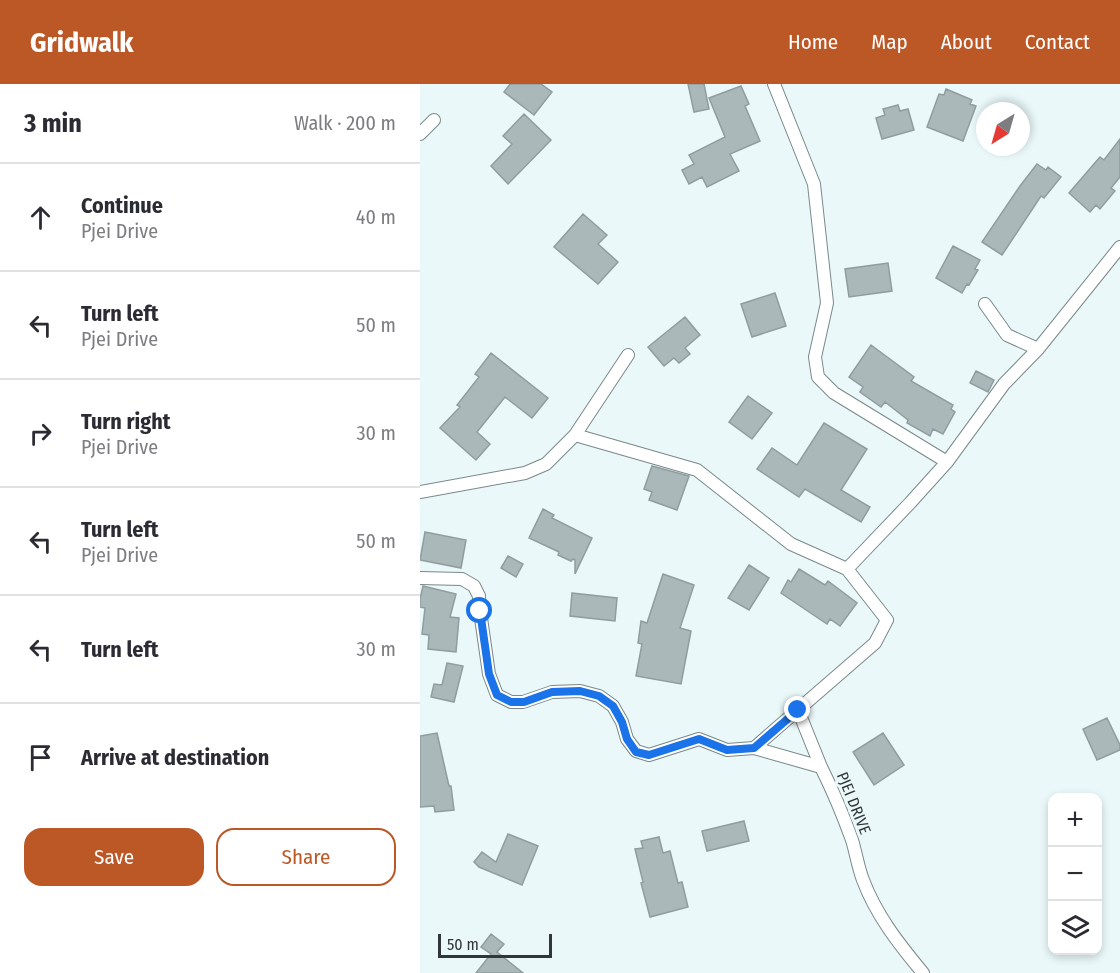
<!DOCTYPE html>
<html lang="en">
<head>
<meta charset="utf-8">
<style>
  body { margin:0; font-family:"Fira Sans Condensed",sans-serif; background:#f2f2f3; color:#2b2b33 }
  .controls { position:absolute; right:18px; bottom:18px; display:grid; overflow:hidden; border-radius:12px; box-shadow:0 3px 9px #0003 }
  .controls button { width:54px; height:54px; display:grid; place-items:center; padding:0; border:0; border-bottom:2px solid #e1e1e2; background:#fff; color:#2b2b33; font:30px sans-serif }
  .compass { position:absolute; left:556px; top:18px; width:54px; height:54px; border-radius:50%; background:#fff; box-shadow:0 3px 9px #0003; rotate:217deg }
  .scale { position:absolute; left:18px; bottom:15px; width:114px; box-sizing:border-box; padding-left:6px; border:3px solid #313738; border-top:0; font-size:16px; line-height:21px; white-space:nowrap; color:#313738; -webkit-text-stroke:4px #eaf8fa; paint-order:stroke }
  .stop { position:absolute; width:18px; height:18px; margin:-14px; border:4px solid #1a73e8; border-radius:50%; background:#fff }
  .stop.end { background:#1a73e8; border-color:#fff; box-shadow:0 2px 6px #0008 }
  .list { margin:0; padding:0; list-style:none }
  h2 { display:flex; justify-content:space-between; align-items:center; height:78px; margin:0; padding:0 24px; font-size:26px }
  h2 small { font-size:20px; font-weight:400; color:#7c7c81 }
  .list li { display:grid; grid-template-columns:39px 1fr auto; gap:18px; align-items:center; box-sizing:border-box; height:108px; padding:0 24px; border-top:2px solid #e1e1e2 }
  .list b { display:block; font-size:22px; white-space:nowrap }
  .list p { margin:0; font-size:20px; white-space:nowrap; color:#7c7c81 }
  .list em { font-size:20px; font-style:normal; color:#7c7c81 }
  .actions { display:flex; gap:12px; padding:18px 24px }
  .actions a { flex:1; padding:14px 0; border:2px solid #bc5726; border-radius:18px; text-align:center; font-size:21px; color:#bc5726 }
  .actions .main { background:#bc5726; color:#fff }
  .icon { flex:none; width:33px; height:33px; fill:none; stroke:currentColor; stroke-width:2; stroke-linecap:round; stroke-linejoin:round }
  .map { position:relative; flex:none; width:700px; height:889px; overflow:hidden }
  header { display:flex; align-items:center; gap:36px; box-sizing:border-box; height:84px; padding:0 30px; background:#bc5726; color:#fff }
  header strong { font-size:28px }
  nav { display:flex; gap:33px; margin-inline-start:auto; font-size:21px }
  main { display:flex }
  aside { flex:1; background:#fff }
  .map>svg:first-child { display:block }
</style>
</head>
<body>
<header>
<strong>Gridwalk</strong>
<nav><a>Home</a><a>Map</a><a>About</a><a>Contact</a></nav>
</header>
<main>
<aside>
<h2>3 min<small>Walk · 200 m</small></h2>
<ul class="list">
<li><svg class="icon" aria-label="ahead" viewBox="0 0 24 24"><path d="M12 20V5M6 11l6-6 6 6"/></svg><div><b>Continue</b><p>Pjei Drive</p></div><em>40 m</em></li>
<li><svg class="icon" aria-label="left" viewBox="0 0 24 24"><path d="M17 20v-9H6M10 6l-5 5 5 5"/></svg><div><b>Turn left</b><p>Pjei Drive</p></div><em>50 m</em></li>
<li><svg class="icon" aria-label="right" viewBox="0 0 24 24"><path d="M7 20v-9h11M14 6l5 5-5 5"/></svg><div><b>Turn right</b><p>Pjei Drive</p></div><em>30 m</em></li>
<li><svg class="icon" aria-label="left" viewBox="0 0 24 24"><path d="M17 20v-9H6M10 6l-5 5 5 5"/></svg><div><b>Turn left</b><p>Pjei Drive</p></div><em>50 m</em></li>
<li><svg class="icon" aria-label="left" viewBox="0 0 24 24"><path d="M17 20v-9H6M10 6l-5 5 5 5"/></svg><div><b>Turn left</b></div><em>30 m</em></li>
<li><svg class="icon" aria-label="arrive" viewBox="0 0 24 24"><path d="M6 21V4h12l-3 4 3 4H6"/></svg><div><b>Arrive at destination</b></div></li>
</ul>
<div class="actions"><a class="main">Save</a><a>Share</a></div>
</aside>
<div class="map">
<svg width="700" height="889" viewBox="0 0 700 889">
  <rect width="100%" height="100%" fill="#eaf8fa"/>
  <path fill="#aab8ba" stroke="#909d9f" stroke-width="1.5" d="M90,0H121L132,8L114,31L84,8Z
    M268,0H284L289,25L274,28Z
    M321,2L329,20L325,22L340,57L310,70L319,87L287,103L282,93L269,100L262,86L274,80L269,71L305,53L289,14Z
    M526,5L552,16L550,20L556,22L543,57L507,43L519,10L524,11Z
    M478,21L480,27L488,25L494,46L462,55L456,34L465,31L463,25Z
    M104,30L131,56L88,100L71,82L92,60L83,52Z
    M700,55V93L691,104L695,107L680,125L676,121L670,128L649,109L680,73L684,76Z
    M617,80L626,86L628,83L641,93L624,114L621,112L582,171L562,158L600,102Z
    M163,130L187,151L178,160L198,178L178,200L134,163Z
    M533,162L560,176L555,185L558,186L549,201L547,200L542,209L516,194Z
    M468,179L472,207L429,213L425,185Z
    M355,209L366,242L332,253L321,220Z
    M265,233L280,251L265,264L270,270L259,279L254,274L244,282L228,263Z
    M451,261L494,293L491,297L533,321L531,325L535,328L523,350L513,345L510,352L487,339L488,336L465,318L461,323L440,308L443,303L429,293Z
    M71,269L128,314L112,334L85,313L57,348L70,360L56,376L20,344L40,323L37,321L59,293L55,290Z
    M556,287L574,296L568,308L550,299Z
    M328,312L352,329L332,355L309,338Z
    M404,339L447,365L421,406L450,423L441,438L385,405L379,413L337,385L352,364L377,381Z
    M232,382L269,392L257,426L229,416L232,408L224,405Z
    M123,425L134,431L132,434L172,454L155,490V476L153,475L151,477L138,471L139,468L109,454Z
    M5,448L46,456L41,484L0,476Z
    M88,472L103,480L96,493L81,484Z
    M329,481L349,494L329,526L308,514Z
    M379,485L405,501L408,497L437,519L420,542L410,535L407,540L361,509L368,496L371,498Z
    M243,490L274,501L260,544L271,547L261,600L216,592L222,560L218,559L221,537L227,539Z
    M3,502L36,510L30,533L39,534L36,568L8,565L9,551L2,550L5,524L0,523V515Z
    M152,509L197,514L195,537L150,532Z
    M27,579L43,582L34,618L11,613L14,600L22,601Z
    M687,634L700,661V666L677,676L663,645Z
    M17,649L29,702H31L34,726L15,728L14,722L0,723V652Z
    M463,649L484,681L454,701L433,668Z
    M324,737L329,757L287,767L282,747Z
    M88,750L118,762L102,801L59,783L54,778L62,768L76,778Z
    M239,753L243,769L250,767L258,799L262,798L268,823L230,833L221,799L223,798L215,765L223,764L221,757Z
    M71,850L84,860L77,868L103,889H56L71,870L61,863Z"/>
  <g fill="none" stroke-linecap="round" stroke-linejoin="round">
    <defs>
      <path id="minor" d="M354,0L394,100L407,219L395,273L398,293L414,309L527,378
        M0,50L14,36
        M565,220L587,251L618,265
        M155,351L277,386L371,460L427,485L467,536L455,559L334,664
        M0,408L105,389L126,380L155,351L208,271
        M427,485L490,419L527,378L584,300L618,265L700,163
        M0,494L42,495L54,502L59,512L60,527L69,590L77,611L91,618H103L132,608L160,607L179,612L193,622L202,638L207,655L216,667L229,671L279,655L307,666L334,664L401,683C413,707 423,731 432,756C436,769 438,783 443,796C456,831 479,860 503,889
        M378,626L401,683"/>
    </defs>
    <use href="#minor" stroke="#7a8889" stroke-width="14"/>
    <use href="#minor" stroke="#fff" stroke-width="12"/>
  </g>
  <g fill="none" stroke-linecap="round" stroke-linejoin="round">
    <path stroke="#1a73e8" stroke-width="8" d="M60,527L69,590L77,611L91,618H104L132,608L160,607L179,612L193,622L202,638L207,655L216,668L229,671L279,655L307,666L334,664L378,626"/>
  </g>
  <g text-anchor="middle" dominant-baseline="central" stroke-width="6" stroke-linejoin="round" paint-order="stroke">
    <g font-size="16" fill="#313738" stroke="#eaf8fa">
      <text transform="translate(434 719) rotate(68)">PJEI DRIVE</text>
    </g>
  </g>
</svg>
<div class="controls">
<button>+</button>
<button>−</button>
<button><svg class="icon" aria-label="layers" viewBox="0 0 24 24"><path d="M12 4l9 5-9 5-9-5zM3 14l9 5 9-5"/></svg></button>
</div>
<svg class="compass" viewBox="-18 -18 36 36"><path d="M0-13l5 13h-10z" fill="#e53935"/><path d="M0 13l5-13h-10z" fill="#7c7c81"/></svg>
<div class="scale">50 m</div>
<div class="stop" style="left:60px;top:527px"></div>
<div class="stop end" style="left:378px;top:626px"></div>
</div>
</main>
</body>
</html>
